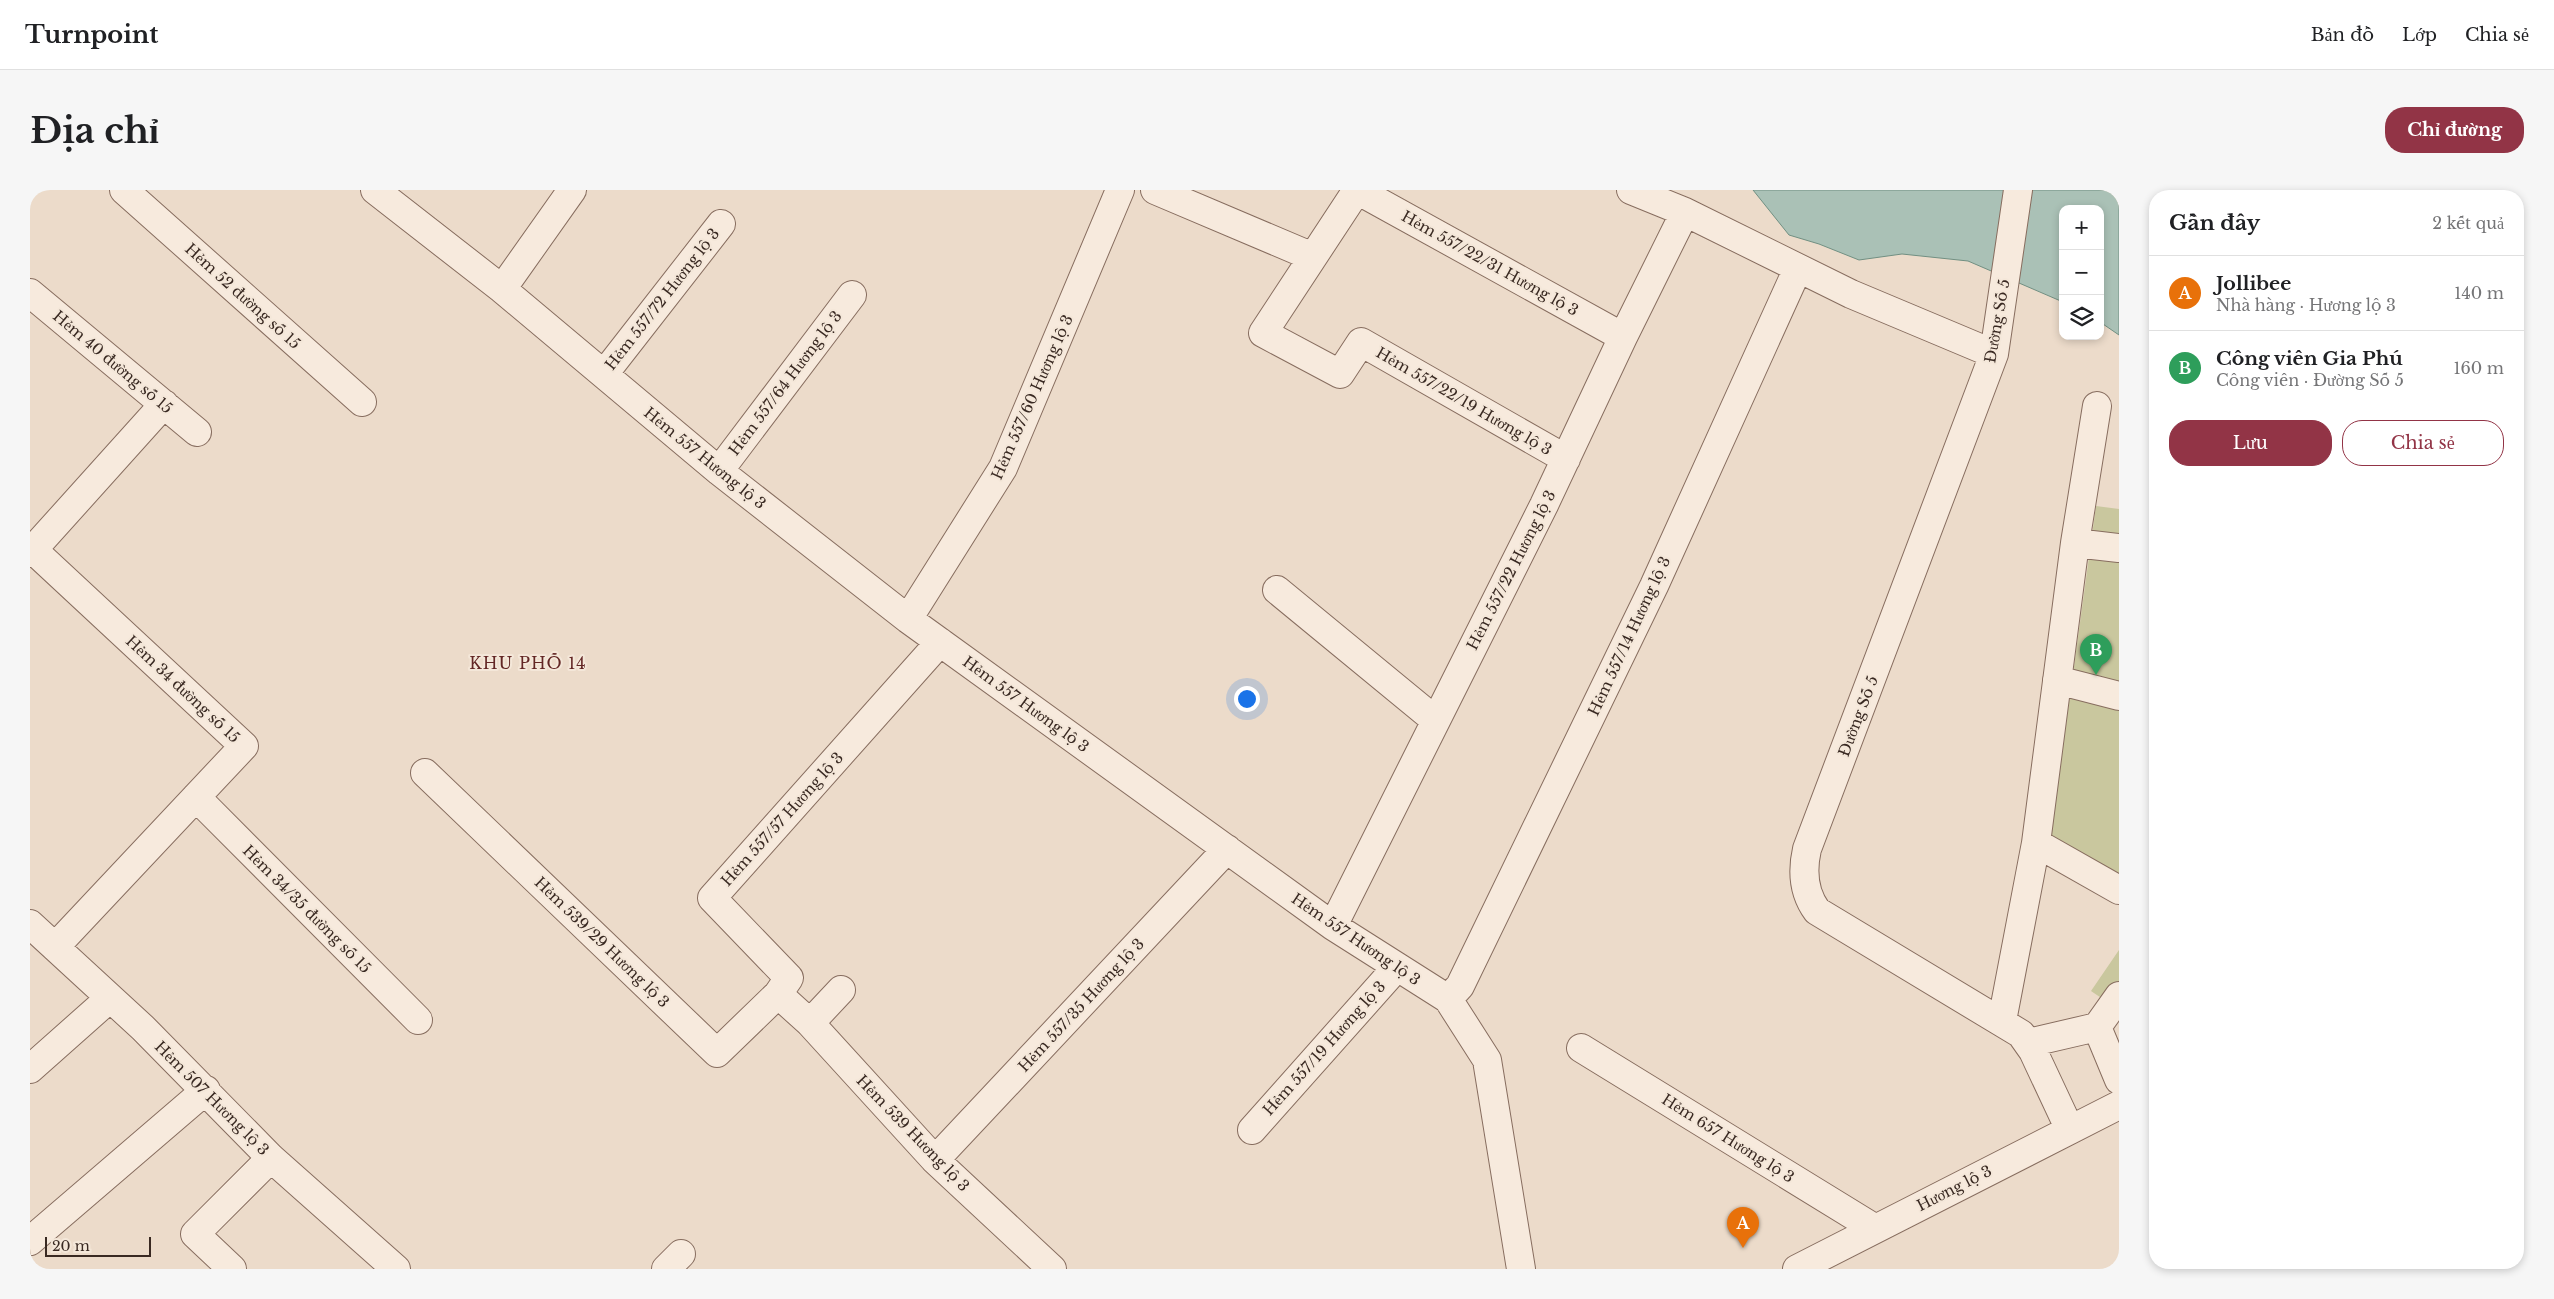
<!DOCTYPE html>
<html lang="vi">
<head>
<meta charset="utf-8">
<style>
  body { margin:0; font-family:"Libre Baskerville",serif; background:#f6f6f6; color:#202124 }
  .controls { position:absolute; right:15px; top:15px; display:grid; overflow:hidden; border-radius:10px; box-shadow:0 2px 8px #0003 }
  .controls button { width:45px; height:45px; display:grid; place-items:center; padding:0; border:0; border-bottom:1px solid #e0e0e0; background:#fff; color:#202124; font:25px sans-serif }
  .scale { position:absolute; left:15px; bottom:12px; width:106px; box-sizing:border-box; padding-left:5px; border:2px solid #392922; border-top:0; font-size:14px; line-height:18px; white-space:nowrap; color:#392922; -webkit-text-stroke:4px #f4e7d9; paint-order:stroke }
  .you { position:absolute; left:1216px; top:508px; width:18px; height:18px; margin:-12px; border:4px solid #fff; border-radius:50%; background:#1a73e8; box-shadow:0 0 0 8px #1a73e833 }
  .badge { display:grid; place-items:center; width:32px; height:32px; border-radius:50%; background:#923446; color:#fff; font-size:16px; font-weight:700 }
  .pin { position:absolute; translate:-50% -41px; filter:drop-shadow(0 1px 2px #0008) }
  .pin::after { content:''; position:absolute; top:26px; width:18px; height:15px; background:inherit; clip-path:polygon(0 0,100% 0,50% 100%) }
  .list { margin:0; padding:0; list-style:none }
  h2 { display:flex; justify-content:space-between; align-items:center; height:65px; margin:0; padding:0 20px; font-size:21px }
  h2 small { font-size:16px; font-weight:400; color:#757577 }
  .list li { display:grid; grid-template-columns:32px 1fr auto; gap:15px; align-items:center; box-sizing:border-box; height:75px; padding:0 20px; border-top:1px solid #e0e0e0 }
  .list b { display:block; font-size:19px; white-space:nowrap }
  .list p { margin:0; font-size:16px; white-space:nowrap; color:#757577 }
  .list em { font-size:16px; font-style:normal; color:#757577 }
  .actions { display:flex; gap:10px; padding:15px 20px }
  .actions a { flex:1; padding:11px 0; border:1px solid #923446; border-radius:20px; text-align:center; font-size:18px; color:#923446 }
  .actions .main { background:#923446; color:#fff }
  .icon { flex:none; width:28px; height:28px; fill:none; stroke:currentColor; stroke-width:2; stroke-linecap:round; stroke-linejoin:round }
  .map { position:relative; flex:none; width:2089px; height:1079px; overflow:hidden; border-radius:20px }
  header { display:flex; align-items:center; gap:30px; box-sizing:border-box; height:70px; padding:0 25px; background:#fff; border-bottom:1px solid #e0e0e0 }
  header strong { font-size:24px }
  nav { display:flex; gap:28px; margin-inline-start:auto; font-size:18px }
  .intro { display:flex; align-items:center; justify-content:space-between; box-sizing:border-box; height:120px; padding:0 30px }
  h1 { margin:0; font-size:35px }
  .button { padding:12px 22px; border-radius:20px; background:#923446; color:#fff; font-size:18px; font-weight:700 }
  main { display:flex; gap:30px; padding:0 30px }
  aside { flex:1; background:#fff; border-radius:20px; box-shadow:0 2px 8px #0003 }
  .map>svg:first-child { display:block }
</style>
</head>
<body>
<header>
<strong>Turnpoint</strong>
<nav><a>Bản đồ</a><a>Lớp</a><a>Chia sẻ</a></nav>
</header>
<div class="intro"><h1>Địa chỉ</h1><a class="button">Chỉ đường</a></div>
<main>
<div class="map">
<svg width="2089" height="1079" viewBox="0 0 2089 1079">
  <rect width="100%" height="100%" fill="#ecdbca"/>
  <path fill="#c9c79e" d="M2066,316L2089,319V711L2020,651Z
    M2089,760V820L2061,801Z"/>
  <path fill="#aac1b6" stroke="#718f82" d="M1723,0H2089V145L2070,132V19H2033V112L1938,71L1872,64L1829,70L1789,54L1759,45Z"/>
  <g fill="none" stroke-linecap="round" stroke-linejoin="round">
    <defs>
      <path id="minor" d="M94,0L332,212
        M345,0L472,99L689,281L878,429L1303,736L1418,809L1457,870L1491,1079
        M1125,0L1283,67
        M1601,0L1655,22L1821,104L1964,164
        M1988,0L1964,164L1777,659C1772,681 1773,702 1787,721L1991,844L2003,861L2040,940
        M472,99L542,0
        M0,103L167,242
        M574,184L691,34
        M1536,269L1331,152L1310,184L1233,143L1327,0L1593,147
        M689,281L822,105
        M2045,353L2067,216
        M0,357L214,556L25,757
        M0,363L134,214
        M1247,400L1405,530
        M878,429L973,278L1090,0
        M2027,490L2089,506
        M395,583L687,863L748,804L759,788L682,708L910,452
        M166,607L388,830
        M2006,653L2089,700
        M0,734L113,838L241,968L366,1079
        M1303,736L1514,315L1593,147L1655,22
        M748,804L780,833L905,970L1022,1079
        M1418,809L1430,796L1624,396L1768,78
        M1972,831L2006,653L2045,353L2089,358
        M780,833L811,800
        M2067,837L2089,806
        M1998,853L2067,837L2089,890
        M1551,858L1844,1038
        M0,879L80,808
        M1222,940L1367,777
        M905,970L1197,659
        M0,1051L176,900
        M202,1079L165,1044L241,968
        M636,1079L651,1064
        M1767,1079L2089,915"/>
    </defs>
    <use href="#minor" stroke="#876d5f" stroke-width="30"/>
    <use href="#minor" stroke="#f7eadd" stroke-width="28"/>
  </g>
  <g text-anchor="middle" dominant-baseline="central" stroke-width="4" stroke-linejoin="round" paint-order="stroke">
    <g font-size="15" fill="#392922" stroke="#f4e7d9">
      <text transform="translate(1460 73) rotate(29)">Hẻm 557/22/31 Hương lộ 3</text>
      <text transform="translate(213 106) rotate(42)">Hẻm 52 đường số 15</text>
      <text transform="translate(632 109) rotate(-52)">Hẻm 557/72 Hương lộ 3</text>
      <text transform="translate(1967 131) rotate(-80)">Đường Số 5</text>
      <text transform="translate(83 172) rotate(40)">Hẻm 40 đường số 15</text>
      <text transform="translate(755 193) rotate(-53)">Hẻm 557/64 Hương lộ 3</text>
      <text transform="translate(1002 207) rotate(-66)">Hẻm 557/60 Hương lộ 3</text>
      <text transform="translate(1434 211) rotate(30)">Hẻm 557/22/19 Hương lộ 3</text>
      <text transform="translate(675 268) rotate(39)">Hẻm 557 Hương lộ 3</text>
      <text transform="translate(1481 380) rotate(-63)">Hẻm 557/22 Hương lộ 3</text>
      <text transform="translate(1599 446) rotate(-65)">Hẻm 557/14 Hương lộ 3</text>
      <text transform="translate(153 499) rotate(43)">Hẻm 34 đường số 15</text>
      <text transform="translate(996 514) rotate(36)">Hẻm 557 Hương lộ 3</text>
      <text transform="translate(1828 526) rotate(-69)">Đường Số 5</text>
      <text transform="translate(752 629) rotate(-48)">Hẻm 557/57 Hương lộ 3</text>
      <text transform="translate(277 719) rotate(45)">Hẻm 34/35 đường số 15</text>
      <text transform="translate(1326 749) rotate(34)">Hẻm 557 Hương lộ 3</text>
      <text transform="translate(572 752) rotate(44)">Hẻm 539/29 Hương lộ 3</text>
      <text transform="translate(1051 815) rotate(-47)">Hẻm 557/35 Hương lộ 3</text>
      <text transform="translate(1294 858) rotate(-48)">Hẻm 557/19 Hương lộ 3</text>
      <text transform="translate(182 908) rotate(45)">Hẻm 507 Hương lộ 3</text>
      <text transform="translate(883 943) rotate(46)">Hẻm 539 Hương lộ 3</text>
      <text transform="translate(1698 948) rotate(32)">Hẻm 657 Hương lộ 3</text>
      <text transform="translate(1924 998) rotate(-27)">Hương lộ 3</text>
    </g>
    <g font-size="16" letter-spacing="1" fill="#622624" stroke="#f4e7d9">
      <text x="498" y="473">KHU PHỐ 14</text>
    </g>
  </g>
</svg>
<div class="controls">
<button>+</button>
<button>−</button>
<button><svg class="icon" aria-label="layers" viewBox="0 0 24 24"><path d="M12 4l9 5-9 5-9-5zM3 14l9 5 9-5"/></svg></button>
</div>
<div class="scale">20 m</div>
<div class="you"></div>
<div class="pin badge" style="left:1713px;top:1058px;background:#e8710a">A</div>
<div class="pin badge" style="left:2066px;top:485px;background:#2e9e5b">B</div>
</div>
<aside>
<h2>Gần đây<small>2 kết quả</small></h2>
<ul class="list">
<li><span class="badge" style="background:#e8710a">A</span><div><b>Jollibee</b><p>Nhà hàng · Hương lộ 3</p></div><em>140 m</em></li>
<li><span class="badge" style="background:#2e9e5b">B</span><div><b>Công viên Gia Phú</b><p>Công viên · Đường Số 5</p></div><em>160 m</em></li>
</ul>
<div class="actions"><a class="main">Lưu</a><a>Chia sẻ</a></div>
</aside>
</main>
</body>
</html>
